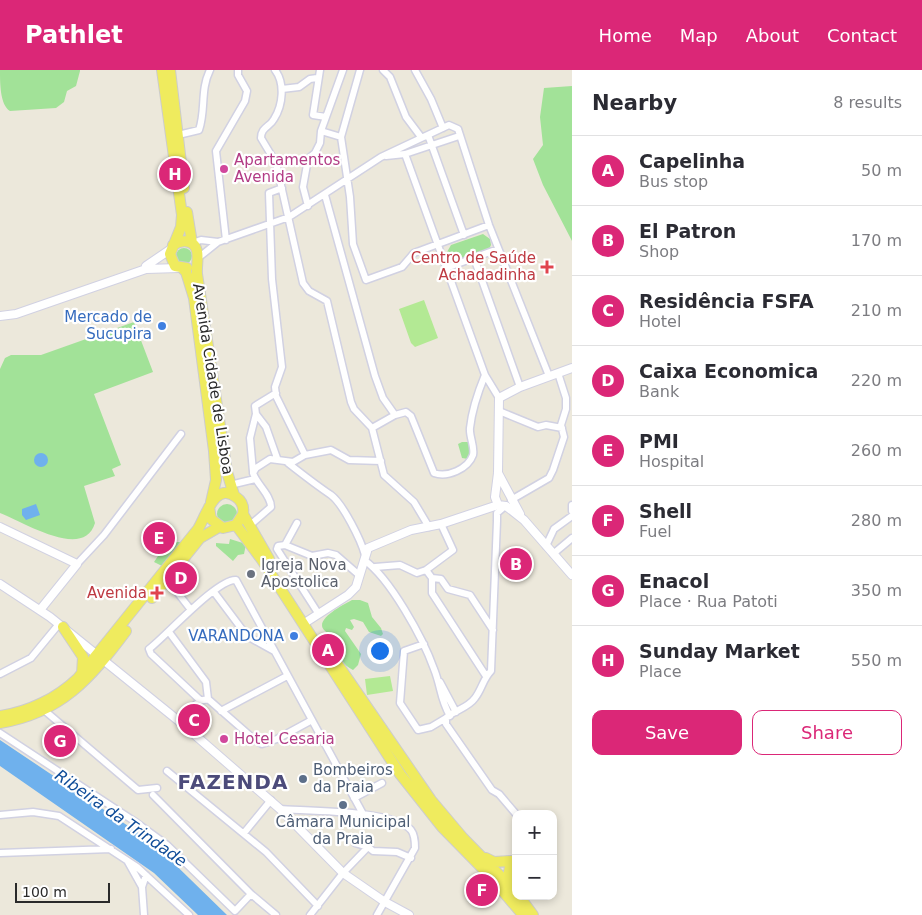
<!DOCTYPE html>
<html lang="en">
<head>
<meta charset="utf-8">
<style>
  body { margin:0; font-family:"DejaVu Sans",sans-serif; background:#f2f2f3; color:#2b2b33 }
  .controls { position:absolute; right:15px; bottom:15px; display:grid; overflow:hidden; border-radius:10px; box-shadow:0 2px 8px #0003 }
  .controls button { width:45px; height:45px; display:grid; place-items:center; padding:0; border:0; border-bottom:1px solid #e1e1e2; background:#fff; color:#2b2b33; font:25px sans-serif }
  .scale { position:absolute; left:15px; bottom:12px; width:95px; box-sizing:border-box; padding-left:5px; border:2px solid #2a2a2a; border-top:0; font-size:14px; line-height:18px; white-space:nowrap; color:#2a2a2a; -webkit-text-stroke:4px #fff; paint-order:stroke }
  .you { position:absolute; left:379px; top:580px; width:18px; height:18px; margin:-12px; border:4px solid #fff; border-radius:50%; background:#1a73e8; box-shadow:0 0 0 8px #1a73e833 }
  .badge { display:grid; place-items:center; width:32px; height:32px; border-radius:50%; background:#db2777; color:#fff; font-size:16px; font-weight:700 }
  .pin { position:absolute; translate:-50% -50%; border:2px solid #fff; box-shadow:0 1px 5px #0006 }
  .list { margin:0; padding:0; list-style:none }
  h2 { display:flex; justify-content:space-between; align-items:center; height:65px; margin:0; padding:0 20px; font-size:21px }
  h2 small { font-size:16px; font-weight:400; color:#7c7c81 }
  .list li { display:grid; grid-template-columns:32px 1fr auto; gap:15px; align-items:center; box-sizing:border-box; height:70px; padding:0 20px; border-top:1px solid #e1e1e2 }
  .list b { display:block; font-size:19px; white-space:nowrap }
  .list p { margin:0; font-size:16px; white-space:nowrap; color:#7c7c81 }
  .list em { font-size:16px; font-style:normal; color:#7c7c81 }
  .actions { display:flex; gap:10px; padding:15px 20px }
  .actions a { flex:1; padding:11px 0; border:1px solid #db2777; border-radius:10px; text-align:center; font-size:18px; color:#db2777 }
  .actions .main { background:#db2777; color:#fff }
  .map { position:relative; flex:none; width:572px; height:845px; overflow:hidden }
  header { display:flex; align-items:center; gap:30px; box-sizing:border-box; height:70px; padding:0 25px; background:#db2777; color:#fff }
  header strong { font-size:24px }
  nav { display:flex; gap:28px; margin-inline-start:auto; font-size:18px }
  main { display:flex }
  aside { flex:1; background:#fff }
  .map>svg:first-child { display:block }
</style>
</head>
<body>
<header>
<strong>Pathlet</strong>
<nav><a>Home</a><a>Map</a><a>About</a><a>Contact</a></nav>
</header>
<main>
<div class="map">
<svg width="572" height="845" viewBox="0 0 572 845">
  <rect width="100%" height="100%" fill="#ece8db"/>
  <path fill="#a2e298" d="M0,0H80V1L76,16L67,21L64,32L56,38L10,41C0,35 0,13 0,0Z
    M572,16V171L543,115L533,89L543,75L540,47L544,18Z
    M483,164L490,169L491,175L488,181L458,192L450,190L447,182L451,175Z
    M176 186a8 8 0 1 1 16 0a8 8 0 1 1-16 0Z
    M134,252L153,302L94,324L121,395L112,399L115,406L84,416L95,453C84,491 22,451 0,443V299L5,288L11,285H41Z
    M462,372H468L472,381L468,389L462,388L458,374Z
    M217 444a10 10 0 1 1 20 0a10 10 0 1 1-20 0Z
    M230,469L246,474L244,484L238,485L233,491L216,476V473L229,474Z
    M172,472H186L164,497L154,492L164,477L170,476Z
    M352,530H360L368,533L372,547L381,558L383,564L381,566L369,562L363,552L354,549L350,550L354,557L352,560L346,558L345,561L361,584L358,595L353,600C341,594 338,586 340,573C336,568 328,564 324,560C314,549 345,534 352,530Z"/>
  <path fill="#b3e994" d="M424,230L438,268L415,277L411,273L399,239Z
    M390,606L393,621L367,625L365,609Z"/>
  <path fill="#6fb1ed" d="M34 390a7 7 0 1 1 14 0a7 7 0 1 1-14 0Z
    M36,434L40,445L26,450L22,445V439Z
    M0,670L152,772L227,845H198L154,803L0,696Z"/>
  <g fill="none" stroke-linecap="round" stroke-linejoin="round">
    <defs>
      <path id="minor" d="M275,0C285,13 283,35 274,49C270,57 261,57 261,68L276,93L303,213L309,221L327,231L351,332L354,339L372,358L384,405L414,432L429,457
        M320,0L313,45L326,47
        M383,0L390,7L406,47L421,67
        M415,0L431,29L443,58
        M282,19L299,17L310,9L317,8
        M321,61L341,67L350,127L353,174L366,210L402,197L414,183L489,155
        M178,65L199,60C206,40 200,20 210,0
        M428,65L464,165
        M341,67L360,0
        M405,84L485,305L499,328
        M386,86L405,84L459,66
        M282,118L269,123L272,209L282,297L275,317L276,326L305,385
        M325,125L375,306L383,328L395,345
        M308,136L303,117L308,89L315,83L320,73L321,61L343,0
        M226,170L216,81L245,31L247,21L238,5V0
        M192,173L201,170L218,172
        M198,188L218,172L289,147L381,87L449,55L458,59L489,155L549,306
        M474,188L520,317
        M446,198L498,179
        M499,341L538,357L546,355L562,358
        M256,344L255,336L276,323
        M372,358L395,345L406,342L411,346L434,403C447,408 468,399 473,385C475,377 469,366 470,358C472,339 478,322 485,305
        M288,393C302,404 316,415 331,425C343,434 361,470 365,485
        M253,402L250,368L256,344L266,357L277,388
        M230,415L255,409
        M511,430L549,408L553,400L564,367L561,355L566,339V328L558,303
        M572,435V441
        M504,437L497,443V451L491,601C483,609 482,619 475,628C468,638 455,640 446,648V654L492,720L499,724L516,744
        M297,453L285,475L278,476L277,479L318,543
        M441,454L453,480L426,500L432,508V523L486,606
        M249,456L271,437C271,425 257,415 253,403L256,398L270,389L293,392L305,385L331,380L349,390L381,391
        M285,475L312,486L328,483L336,485L359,505
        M546,476L554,459L572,446
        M553,484L572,468
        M364,490C390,508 423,568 434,599C441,616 440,629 450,646
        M77,494L104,465L181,364
        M375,497L400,495L417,503L426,500
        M432,508L441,509L448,519L470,525L493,560
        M167,509L191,540
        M214,522L247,566L274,581
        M169,562L206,612L208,629
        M424,574L404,581L400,633L418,660L431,657L446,648
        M0,604L31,588L59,554
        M440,612L456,642
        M200,630L151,584L149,579C165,567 218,508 236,510L363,744
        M44,640L138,720L157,718
        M221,641L287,606
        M180,652L199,631L208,629L255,670L262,674L277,669L312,650
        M0,663L134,751L167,775L235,841L251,824
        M167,701L266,782L318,836
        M153,725L251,824L276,845
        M354,728L382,713
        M280,739C308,741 394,740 411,760C415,765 415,772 415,778L377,845
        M0,745L33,742L59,746L137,797L189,845
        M244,763L271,730
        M355,773L368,777L373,781L397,782L411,788
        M0,783L111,779
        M128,792L142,817
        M144,845L142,817L146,805
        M310,845L343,803L368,777"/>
      <path id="tertiary" d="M146,196L171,179
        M0,246L16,244L146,199L179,198
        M498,403L520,444
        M498,435L495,427L498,403L499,328L520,317L572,298
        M0,457L77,494L40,540
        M0,514L50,547L180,652L280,739L343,803L385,832L409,845
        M303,554L348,525L356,517L368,478L411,460L441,454L498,435L506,436L524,450L572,505"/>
      <path id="primary" d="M162,0L182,145L181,157L170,184L175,196L187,198
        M170,0L184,118
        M187,142L192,173
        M173,175C178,172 183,170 189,172C202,176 196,194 197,204L227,402L234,425
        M183,199L186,202L194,228L214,381L216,410L211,432
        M243,444L269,489
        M236,455L262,490L400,704L442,757L490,806L523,845
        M152,528L200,468L219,457
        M63,557L83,587L82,604
        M334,589L431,730L463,768L516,822
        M0,646C29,642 57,628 78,608L198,459C206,446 215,411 236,427C242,431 244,437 243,444L236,455L223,458L211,449L209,437
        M0,653C61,643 91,608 126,561
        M486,788L494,792L511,791L509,802L511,815
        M519,826L533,845"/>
    </defs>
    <use href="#minor" stroke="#d1d1e2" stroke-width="9"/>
    <use href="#tertiary" stroke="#d1d1e2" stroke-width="10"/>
    <use href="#primary" stroke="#ccc" stroke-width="12"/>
    <use href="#minor" stroke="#fff" stroke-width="6"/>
    <use href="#tertiary" stroke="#fff" stroke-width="8"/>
    <use href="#primary" stroke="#efeb5e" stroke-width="10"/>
  </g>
  <g fill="#d1479c" stroke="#fff" stroke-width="2">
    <circle cx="224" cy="99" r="5"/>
    <circle cx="224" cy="669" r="5"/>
  </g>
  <g fill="#e0444e" stroke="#fff" stroke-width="2">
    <path d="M544.5 189.5h5v5h5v5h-5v5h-5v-5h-5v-5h5z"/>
    <path d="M154.5 515.5h5v5h5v5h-5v5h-5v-5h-5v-5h5z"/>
  </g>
  <g fill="#3f7fe0" stroke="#fff" stroke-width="2">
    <circle cx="162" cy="256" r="5"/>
    <circle cx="294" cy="566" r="5"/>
  </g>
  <circle fill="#6b7280" stroke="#fff" stroke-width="2" cx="251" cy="504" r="5"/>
  <g fill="#5c6f8a" stroke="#fff" stroke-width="2">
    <circle cx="303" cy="709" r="5"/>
    <circle cx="343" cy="735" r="5"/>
  </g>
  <g text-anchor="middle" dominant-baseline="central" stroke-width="4.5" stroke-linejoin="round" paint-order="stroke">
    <g font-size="15" fill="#b23c85" stroke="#fff" text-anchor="start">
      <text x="234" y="90">Apartamentos<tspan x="234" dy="17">Avenida</tspan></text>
      <text x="234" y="669">Hotel Cesaria</text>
    </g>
    <g font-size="15" fill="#be3a42" stroke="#fff" text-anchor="end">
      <text x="536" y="188">Centro de Saúde<tspan x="536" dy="17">Achadadinha</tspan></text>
      <text x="147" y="523">Avenida</text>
    </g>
    <g font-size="15" fill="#366cbe" stroke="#fff" text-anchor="end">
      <text x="152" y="247">Mercado de<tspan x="152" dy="17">Sucupira</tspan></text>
      <text x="284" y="566">VARANDONA</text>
    </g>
    <g font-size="15" fill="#2a2a2a" stroke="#fff">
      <text transform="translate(213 309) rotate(81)">Avenida Cidade de Lisboa</text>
    </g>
    <g font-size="15" fill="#5b616d" stroke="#fff" text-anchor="start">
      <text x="261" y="495">Igreja Nova<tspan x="261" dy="17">Apostolica</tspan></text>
    </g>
    <g font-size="15" fill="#4e5e75" stroke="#fff" text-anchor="start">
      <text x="313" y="700">Bombeiros<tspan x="313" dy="17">da Praia</tspan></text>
      <text x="343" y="752" text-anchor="middle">Câmara Municipal<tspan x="343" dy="17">da Praia</tspan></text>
    </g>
    <g font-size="16" font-style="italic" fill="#0f4c98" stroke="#fff">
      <text transform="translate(121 748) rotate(35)">Ribeira da Trindade</text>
    </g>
    <g font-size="20" font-weight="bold" letter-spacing="1" fill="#4c4b7a" stroke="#fff">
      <text x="233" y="712">FAZENDA</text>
    </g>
  </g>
</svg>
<div class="controls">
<button>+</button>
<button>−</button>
</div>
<div class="scale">100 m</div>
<div class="you"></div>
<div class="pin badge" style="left:328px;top:580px">A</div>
<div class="pin badge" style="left:516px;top:494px">B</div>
<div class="pin badge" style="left:194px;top:650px">C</div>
<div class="pin badge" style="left:181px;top:508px">D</div>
<div class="pin badge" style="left:159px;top:468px">E</div>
<div class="pin badge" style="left:482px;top:820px">F</div>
<div class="pin badge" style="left:60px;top:671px">G</div>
<div class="pin badge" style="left:175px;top:104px">H</div>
</div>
<aside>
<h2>Nearby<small>8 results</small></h2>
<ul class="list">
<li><span class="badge">A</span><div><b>Capelinha</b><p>Bus stop</p></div><em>50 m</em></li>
<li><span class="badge">B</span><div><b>El Patron</b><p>Shop</p></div><em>170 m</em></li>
<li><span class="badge">C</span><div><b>Residência FSFA</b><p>Hotel</p></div><em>210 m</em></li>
<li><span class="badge">D</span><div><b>Caixa Economica</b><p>Bank</p></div><em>220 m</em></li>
<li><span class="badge">E</span><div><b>PMI</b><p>Hospital</p></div><em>260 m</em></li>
<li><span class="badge">F</span><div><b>Shell</b><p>Fuel</p></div><em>280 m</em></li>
<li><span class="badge">G</span><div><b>Enacol</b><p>Place · Rua Patoti</p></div><em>350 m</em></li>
<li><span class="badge">H</span><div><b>Sunday Market</b><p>Place</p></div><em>550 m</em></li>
</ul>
<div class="actions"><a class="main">Save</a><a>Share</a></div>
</aside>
</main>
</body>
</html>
